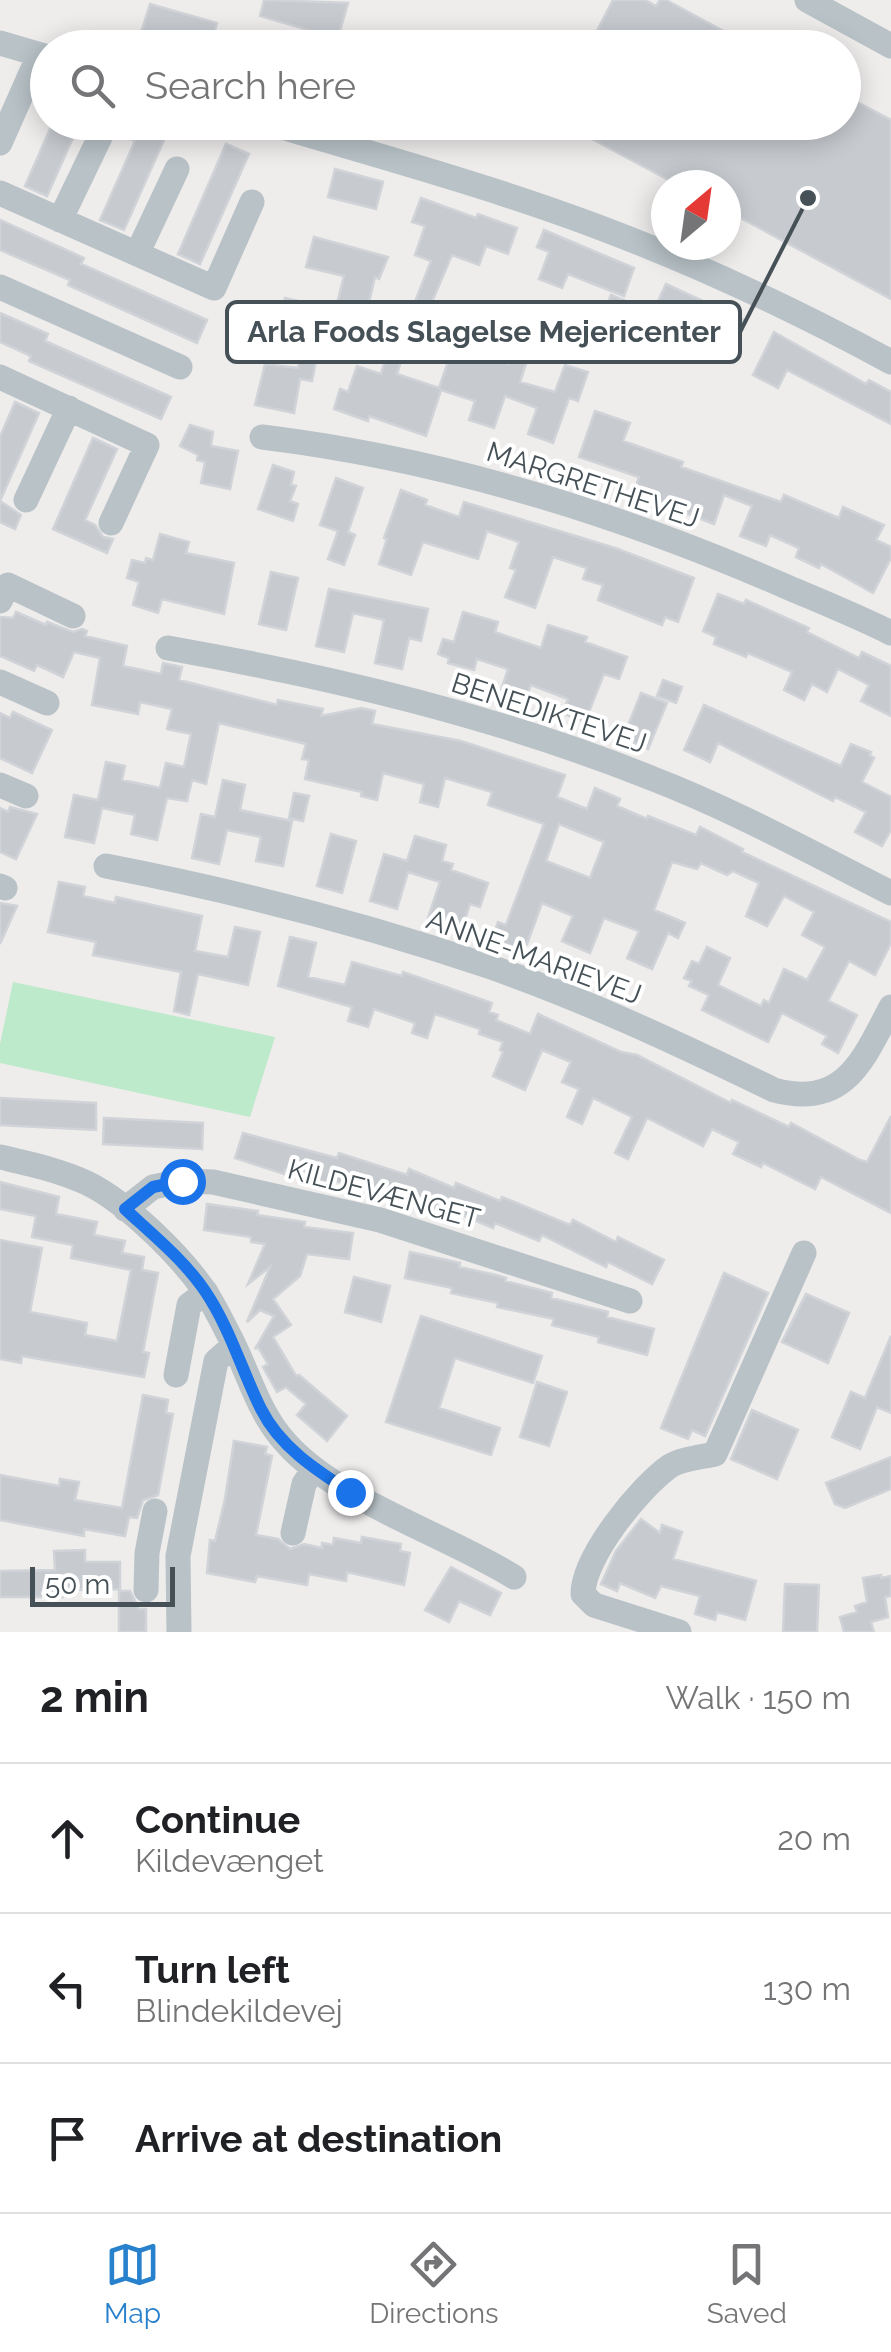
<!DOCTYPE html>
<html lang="en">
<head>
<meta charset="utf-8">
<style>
  body { margin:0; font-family:Raleway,sans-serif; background:#f6f6f6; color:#202124 }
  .compass { position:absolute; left:651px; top:170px; width:90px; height:90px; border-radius:50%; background:#fff; box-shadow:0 5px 25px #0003; rotate:29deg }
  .scale { position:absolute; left:30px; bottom:25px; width:145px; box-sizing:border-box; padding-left:10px; border:5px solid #465157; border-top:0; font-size:28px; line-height:35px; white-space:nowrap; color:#465157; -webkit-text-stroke:8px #fff; paint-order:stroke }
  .stop { position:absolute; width:30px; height:30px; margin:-22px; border:8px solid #1a73e8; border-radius:50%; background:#fff }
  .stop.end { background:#1a73e8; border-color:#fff; box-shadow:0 2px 10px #0008 }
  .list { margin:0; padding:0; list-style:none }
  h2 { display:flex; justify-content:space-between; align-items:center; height:130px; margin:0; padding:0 40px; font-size:42px }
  h2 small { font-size:32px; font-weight:400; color:#757577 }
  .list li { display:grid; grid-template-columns:65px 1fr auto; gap:30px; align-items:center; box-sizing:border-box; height:150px; padding:0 40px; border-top:2px solid #e0e0e0 }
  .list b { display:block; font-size:38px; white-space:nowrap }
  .list p { margin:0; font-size:32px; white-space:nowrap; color:#757577 }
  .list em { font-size:32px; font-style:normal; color:#757577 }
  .icon { flex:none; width:55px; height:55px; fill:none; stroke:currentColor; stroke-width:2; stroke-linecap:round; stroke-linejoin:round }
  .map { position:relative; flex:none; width:891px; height:1632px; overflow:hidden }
  .search { position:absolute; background:#fff; box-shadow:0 5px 25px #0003; left:30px; right:30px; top:30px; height:110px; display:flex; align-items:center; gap:25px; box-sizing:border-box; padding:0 35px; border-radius:55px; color:#757577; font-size:38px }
  .sheet { height:580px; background:#fff }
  nav { display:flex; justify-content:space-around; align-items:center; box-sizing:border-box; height:140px; border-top:2px solid #e0e0e0; background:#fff; font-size:28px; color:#757577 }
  nav a { display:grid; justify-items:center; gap:5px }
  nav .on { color:#2881cc }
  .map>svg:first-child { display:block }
</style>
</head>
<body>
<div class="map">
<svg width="891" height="1632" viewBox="0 0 891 1632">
  <rect width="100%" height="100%" fill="#efecec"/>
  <path fill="#bdeaca" d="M13,982L275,1037L250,1117L0,1063V1044Z"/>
  <path fill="#c7cacf" stroke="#d0d3d7" stroke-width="2.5" fill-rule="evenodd" d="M264,0L348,3L335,48L312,41L315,32L260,16Z
    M613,0H645L656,6L660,0H666L755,48H588Z
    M150,4L217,23L210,48H193L141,33Z
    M844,95L891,120V299L737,216L726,237V185H678L560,122H844Z
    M53,122H80L47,196L25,186Z
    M107,122H172L124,230L100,220L135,141L115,132Z
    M226,144L249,154L200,264L178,254Z
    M335,169L383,182L376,209L328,197Z
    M421,198L476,218L478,214L517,228L508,254L486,246L479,265L452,255L425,318L411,312L431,261L415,255L425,226L412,222Z
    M0,220L84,258L81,264L207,320L197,343L68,285L70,280L0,250Z
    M544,230L634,268L624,296L568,274L562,288L539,279L549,252L537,247Z
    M314,237L388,257L379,279L375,277L368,306L356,304L348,326L333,320L344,276L306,267Z
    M666,284L746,321L736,344L686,322L673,351L618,327L616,332L599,325L611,295L653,312Z
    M285,298L332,309L319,362L316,361L312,381L300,379L294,413L255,405L265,364L298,368L304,333L278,327Z
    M0,313L48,334L45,341L171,397L161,419L29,361L31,356L0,342Z
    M774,332L866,384L869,380L891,392V424L787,370L778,388L753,375Z
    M515,343L531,348L520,382L555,392L565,365L588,372L578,401L569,398L553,443L528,434L537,408L505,396L494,428L469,420L475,401L441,390L426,436L369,416L368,421L334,409L340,389L348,392L357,366L381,374L387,353L402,358L397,374L439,388L453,347L508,364Z
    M15,402L39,413L0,501L21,515L15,529L0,522V437Z
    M595,411L630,423L623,441L683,462L681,467L781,502L784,495L839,518L843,507L884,525L876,540L891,547V558L873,593L821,564L819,568L796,557L799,548L770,535L766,546L740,536L752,506L724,495L714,524L660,503L633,496L639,477L579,457Z
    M190,425L213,432L211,446L238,451L230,489L201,483L205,462L197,460L198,455L180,446Z
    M93,438L117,449L85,520L95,525L103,537L113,539L107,553L53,529Z
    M273,465L294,472L291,485L296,486L290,501L298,504L293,521L258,509Z
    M336,478L363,488L348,532L355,535L344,565L328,559L338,531L320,525Z
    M401,490L427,500L425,505L459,517L464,502L615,548L694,578L678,622L665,617L662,625L598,600L603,585L583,579L587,568L553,557L535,608L505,597L516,570L510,568L519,542L487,531L478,559L423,542L411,575L379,564L387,539L384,538Z
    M160,534L189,542L186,553L234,563L224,614L162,599L158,613L133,605L139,582L127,578L132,560L145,563L146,558L153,560Z
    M271,572L298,578L286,630L259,624Z
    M329,589L428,609L421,641L409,638L402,669L375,663L384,620L353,613L344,652L316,646Z
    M718,594L744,604L746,600L809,628L807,632L859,658L862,652L891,666V716L861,701L869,685L838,669L827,692L812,684L804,700L784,690L792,672L748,653L746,657L714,644L716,637L703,631Z
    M16,612L46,625L47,622L73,632L82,629L87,631L85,636L127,646L123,666L161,674L163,663L182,667L179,680L277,705L278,700L323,709L321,716L361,708L375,711L372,724L461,741L565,775L557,797L587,809L595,788L620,799L617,806L647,819L648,816L696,835L700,827L743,849L742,852L891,922V943L875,975L849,961L828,1001L857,1015L838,1053L822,1044L827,1036L782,1013L768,1042L702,1010L709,995L689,986L692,981L684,978L692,961L699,964L707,947L730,958L718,985L761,1006L764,1000L769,1003L784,969L807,980L825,947L802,935L814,912L784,896L767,926L746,916L759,883L733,871L727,875L701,863L697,869L672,862L654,910L685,923L678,938L668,933L652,969L627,958L639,931L604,918L590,953L562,941L573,916L542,903L527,944L520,941L517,948L492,939L498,922L506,925L544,824L488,805L492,792L445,778L438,807L420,802L424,784L383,773L377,800L361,796L362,792L305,779L309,760L302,759L306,744L219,723L206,784L192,780L187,801L167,798L157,840L131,834L135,815L102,808L94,843L65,837L74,795L98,800L106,762L125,766L122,780L160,788L166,763L184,767L191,734L167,729L172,709L140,702L138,714L92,705L100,658L74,652L63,677L37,665L34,671L0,656V617L13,618ZM559,824L604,842L590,878L546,861Z
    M463,612L498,622L495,632L541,648L548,625L587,637L585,642L627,657L619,679L604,674L585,722L562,713L568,699L531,685L524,703L500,694L508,669L477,659L474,670L448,663L449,658L438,654L443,639L454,642Z
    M663,680L682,687L676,703L657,696Z
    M641,693L667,703L648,749L623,738Z
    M704,705L841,766L851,744L871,752L869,755L874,758L862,782L891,797V830L882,846L855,832L866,812L835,797L833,801L718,743L710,762L684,750Z
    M13,712L52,730L32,773L0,758V713L10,718Z
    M223,780L245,785L240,810L292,821L283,866L256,861L261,837L227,830L219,864L192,858L201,814L215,817Z
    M294,793L309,796L303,821L289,818Z
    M10,807L37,814L16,859L0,852V808L8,812Z
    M331,834L356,841L342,893L317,886Z
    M415,836L446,845L442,861L453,864L451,870L488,883L480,907L470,904L462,929L428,918L440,882L408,872L397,909L370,901L384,854L407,861Z
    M59,882L85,887L83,896L115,903L116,897L202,916L195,951L228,957L235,927L260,932L248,985L198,974L189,1015L174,1011L181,972L93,955L96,942L48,932Z
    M0,903L17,906L0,944Z
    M290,937L316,943L308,977L345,985L352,962L402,976L403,972L492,1003L489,1012L498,1015L496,1020L530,1034L538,1014L621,1052L637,1055L731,1103L732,1100L789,1127L791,1123L860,1160L867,1162L891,1116V1213L821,1177L815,1189L763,1163L761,1167L733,1154L739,1142L712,1129L703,1146L647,1118L628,1159L615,1153L632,1117L593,1098L582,1124L567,1117L579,1089L562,1082L571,1062L542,1050L525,1090L493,1076L503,1052L500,1050L503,1042L479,1034L480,1029L435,1014L427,1038L412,1033L415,1023L374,1009L368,1027L348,1021L352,1007L278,986Z
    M0,1098L96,1103V1130L0,1125Z
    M104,1118L203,1123L202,1149L103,1144Z
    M243,1133L337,1158L339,1153L407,1175L409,1169L454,1188L456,1183L500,1201L502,1197L570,1225L573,1220L616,1242L618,1237L664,1260L652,1284L608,1262L606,1267L542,1235L539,1241L495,1223L493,1228L448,1209L446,1214L381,1186L379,1194L332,1180L331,1184L285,1170L284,1174L235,1158Z
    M0,1182L59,1197L56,1214L97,1222L94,1235L125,1241L122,1253L144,1257L142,1270L158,1273L143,1352L149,1353L144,1377L22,1356L21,1363L0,1359V1240L42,1248L30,1312L87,1323L85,1335L117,1341L131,1270L71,1258L73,1245L32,1237L36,1216L0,1209Z
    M207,1204L258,1211L257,1215L305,1222L304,1227L353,1233L349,1259L307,1254L300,1276L273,1299L291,1325L273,1337L296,1376L299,1375L347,1416L327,1441L297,1415L306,1404L286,1387L277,1392L263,1367L268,1364L258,1347L255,1349L274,1316L260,1310L247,1322L270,1267L248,1284L265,1244L251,1242V1237L204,1230Z
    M410,1252L456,1262L460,1263L459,1267L496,1275L506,1278L505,1281L552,1293L551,1298L608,1312L607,1317L654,1329L647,1355L598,1342L599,1337L552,1325L554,1319L497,1307L498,1303L451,1293L452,1288L405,1278Z
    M724,1273L768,1293L705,1436L692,1430L688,1439L661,1428Z
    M354,1277L390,1286L381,1322L345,1312Z
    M806,1294L849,1313L828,1363L782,1342Z
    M421,1316L542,1356L533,1383L455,1358L439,1408L500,1428L491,1455L386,1422Z
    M891,1336V1413L877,1407L860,1449L832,1437L851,1392L865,1398Z
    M537,1382L567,1392L549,1446L520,1437Z
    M143,1395L168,1400L166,1413L173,1414L158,1495L143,1500L137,1518L129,1517L125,1536L84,1529V1536L0,1520V1475L59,1486L60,1479L79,1482L75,1500L122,1508Z
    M752,1410L798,1430L777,1479L731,1459Z
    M234,1441L267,1447L265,1454L272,1456L256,1535L278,1539L290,1549L304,1544L322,1548V1543L333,1545L334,1538L361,1543L362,1537L401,1544L400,1551L410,1553L404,1585L347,1572L346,1581L309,1574L307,1585L257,1576L255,1582L207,1573L210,1540L215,1541L225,1499Z
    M891,1457V1489L845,1508L835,1504L826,1483Z
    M641,1519L660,1533L662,1525L682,1532L673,1559L756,1581L745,1620L717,1612L715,1620L695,1614L700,1596L661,1586L655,1598L620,1583L617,1591L601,1584L616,1551Z
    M85,1550V1562H120V1589L63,1590V1597H0V1571L55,1570L54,1551Z
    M451,1567L501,1593L490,1615L459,1601L449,1622L425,1610Z
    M881,1575V1578L891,1576V1596L885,1597L888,1617L871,1622L874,1632H844L840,1617L857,1612L855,1606L867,1602L863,1578Z
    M785,1584L819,1585L817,1632H783Z
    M119,1591H130L139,1609H146V1632H119Z"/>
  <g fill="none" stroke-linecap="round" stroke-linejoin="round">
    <path stroke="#b8c2c7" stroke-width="25" d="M807,0L891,46
      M0,43L48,57
      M265,122C375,155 486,185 593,225C695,263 795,310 891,362
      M0,143L39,55
      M0,193L214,288L252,202
      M60,220L100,137
      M137,254L177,169
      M0,287L180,367
      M0,377L147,445L111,523
      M262,437C443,459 620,514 787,587C822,602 857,616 891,633
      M26,500L69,408
      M0,601L8,585L73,616
      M168,648C332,677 496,716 651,778C734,810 812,853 891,893
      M0,682L47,703
      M0,785L26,796
      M106,866C235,891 364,924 488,966C586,1000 681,1045 774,1090C845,1109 863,1060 891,1007
      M0,886L5,888
      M0,1157C30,1164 59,1170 87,1183C126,1202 179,1254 204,1290C215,1306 224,1326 233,1343C250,1377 259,1414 286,1443C336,1500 447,1535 514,1577
      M125,1209L153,1187L182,1181L213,1182L380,1220L630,1301
      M176,1375L189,1305L206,1292
      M293,1533L304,1484L314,1469
      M146,1590L147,1553L155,1511
      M179,1632L178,1556L216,1361L234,1345
      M679,1632L594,1605L583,1594C583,1557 640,1487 670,1466C681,1459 702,1457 715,1454L804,1253"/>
  </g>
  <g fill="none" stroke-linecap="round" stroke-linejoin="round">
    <path stroke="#1a73e8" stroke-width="12" d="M182,1181L153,1187L125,1209C153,1235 184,1260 205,1291C230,1328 242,1371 261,1409C280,1447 316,1470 350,1492"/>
  </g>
  <g text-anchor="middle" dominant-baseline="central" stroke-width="8" stroke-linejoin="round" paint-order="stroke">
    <g font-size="28" fill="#465157" stroke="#fff">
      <text transform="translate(593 485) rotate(18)">MARGRETHEVEJ</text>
      <text transform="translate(549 713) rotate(18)">BENEDIKTEVEJ</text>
      <text transform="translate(534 957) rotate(20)">ANNE-MARIEVEJ</text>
      <text transform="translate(384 1194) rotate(15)">KILDEVÆNGET</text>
    </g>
  </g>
  <path fill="none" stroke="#465157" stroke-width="4" d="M808 198L740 332"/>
  <circle fill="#465157" stroke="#fff" stroke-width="4" cx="808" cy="198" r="10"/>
  <rect fill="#fff" stroke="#465157" stroke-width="4" x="227" y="302" width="513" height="60" rx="10"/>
  <g font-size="30" text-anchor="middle" font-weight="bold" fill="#465157">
    <text x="484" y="342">Arla Foods Slagelse Mejericenter</text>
  </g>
</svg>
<svg class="compass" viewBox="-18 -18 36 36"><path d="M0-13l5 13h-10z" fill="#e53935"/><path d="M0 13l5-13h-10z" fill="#757577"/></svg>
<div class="scale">50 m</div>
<div class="stop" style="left:182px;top:1181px"></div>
<div class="stop end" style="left:350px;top:1492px"></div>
<div class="search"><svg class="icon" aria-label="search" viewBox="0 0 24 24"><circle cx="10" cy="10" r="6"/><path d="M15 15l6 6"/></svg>Search here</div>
</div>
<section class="sheet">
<h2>2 min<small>Walk · 150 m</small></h2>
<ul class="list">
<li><svg class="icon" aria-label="ahead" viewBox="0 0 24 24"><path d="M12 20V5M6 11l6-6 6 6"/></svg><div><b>Continue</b><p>Kildevænget</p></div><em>20 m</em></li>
<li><svg class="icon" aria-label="left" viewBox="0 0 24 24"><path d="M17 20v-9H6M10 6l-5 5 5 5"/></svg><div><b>Turn left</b><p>Blindekildevej</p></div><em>130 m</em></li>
<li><svg class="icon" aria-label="arrive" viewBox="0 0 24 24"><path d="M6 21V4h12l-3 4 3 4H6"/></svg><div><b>Arrive at destination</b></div></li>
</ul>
</section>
<nav>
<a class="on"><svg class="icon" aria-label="map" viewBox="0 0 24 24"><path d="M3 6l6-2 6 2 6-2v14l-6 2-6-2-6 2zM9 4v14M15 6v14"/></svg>Map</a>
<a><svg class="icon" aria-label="directions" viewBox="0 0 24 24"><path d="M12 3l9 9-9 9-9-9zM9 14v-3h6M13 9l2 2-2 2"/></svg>Directions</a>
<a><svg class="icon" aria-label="saved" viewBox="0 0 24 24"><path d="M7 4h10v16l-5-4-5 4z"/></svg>Saved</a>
</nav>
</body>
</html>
